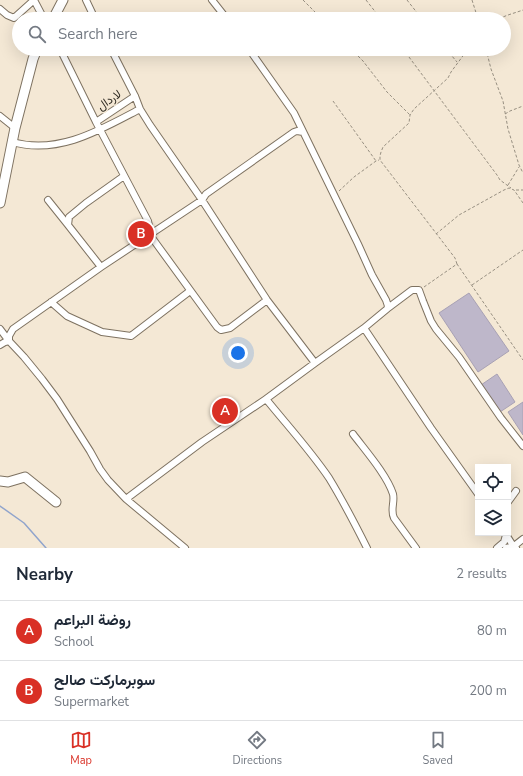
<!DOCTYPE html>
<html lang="en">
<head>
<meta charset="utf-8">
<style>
  body { margin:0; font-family:"Nunito Sans",Vazirmatn,sans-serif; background:#f2f2f3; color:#1f2937 }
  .controls { position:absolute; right:12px; bottom:12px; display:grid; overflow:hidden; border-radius:0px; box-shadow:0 4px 16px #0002 }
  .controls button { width:36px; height:36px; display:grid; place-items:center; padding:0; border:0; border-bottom:1px solid #e0e1e3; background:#fff; color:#1f2937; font:20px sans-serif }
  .you { position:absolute; left:238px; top:353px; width:14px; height:14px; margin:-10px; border:3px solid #fff; border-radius:50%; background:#1a73e8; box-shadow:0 0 0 6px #1a73e833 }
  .badge { display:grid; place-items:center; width:26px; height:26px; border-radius:50%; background:#d93025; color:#fff; font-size:13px; font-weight:700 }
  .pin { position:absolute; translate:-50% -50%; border:2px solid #fff; box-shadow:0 1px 4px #0006 }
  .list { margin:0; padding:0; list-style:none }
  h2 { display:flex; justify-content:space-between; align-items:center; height:52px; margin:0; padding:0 16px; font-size:17px }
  h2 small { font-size:13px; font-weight:400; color:#747a83 }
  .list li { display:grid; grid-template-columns:26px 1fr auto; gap:12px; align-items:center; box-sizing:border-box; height:60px; padding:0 16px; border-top:1px solid #e0e1e3 }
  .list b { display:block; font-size:15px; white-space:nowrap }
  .list p { margin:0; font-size:13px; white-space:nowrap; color:#747a83 }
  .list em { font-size:13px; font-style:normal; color:#747a83 }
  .icon { flex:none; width:22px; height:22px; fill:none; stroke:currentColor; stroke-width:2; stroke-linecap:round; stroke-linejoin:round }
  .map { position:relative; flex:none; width:523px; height:548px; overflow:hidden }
  .search { position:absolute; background:#fff; box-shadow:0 4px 16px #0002; left:12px; right:12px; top:12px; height:44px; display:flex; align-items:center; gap:10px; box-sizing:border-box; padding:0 14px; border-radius:22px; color:#747a83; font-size:15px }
  .sheet { height:172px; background:#fff }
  nav { display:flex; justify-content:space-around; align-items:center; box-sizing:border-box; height:56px; border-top:1px solid #e0e1e3; background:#fff; font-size:11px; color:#747a83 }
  nav a { display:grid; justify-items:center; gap:2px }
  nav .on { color:#d93025 }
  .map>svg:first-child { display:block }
</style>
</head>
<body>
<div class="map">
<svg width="523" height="548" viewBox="0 0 523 548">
  <rect width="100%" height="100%" fill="#f4e8d5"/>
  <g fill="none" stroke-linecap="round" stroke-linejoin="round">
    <path stroke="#90a4cc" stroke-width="1.5" d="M0,506L24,523L46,548"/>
  </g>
  <path fill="#beb7ca" stroke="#a8a1b4" d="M469,293L509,351L478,372L439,313Z
    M497,374L515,402L500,412L481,385Z
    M523,402V435L508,412Z"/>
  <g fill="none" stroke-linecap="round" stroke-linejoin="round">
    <defs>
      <path id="street" d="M34,0L44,19
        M86,0L95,19
        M212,0L227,19
        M0,9L7,15L14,18L34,0
        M60,49L96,122L148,221L150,230V235L217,327L221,330L230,328L267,300
        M111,49L135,96L140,109L150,125L202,200L267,300L315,363L364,328
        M249,49L294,113L358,244L372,275L386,300L388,306L387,309L364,328L431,428L478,494
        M0,116L15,128
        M96,122L135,96
        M12,142C59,155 100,130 140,109
        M48,200L68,225
        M101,267L202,200L206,194L294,132L297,131L303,132
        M51,302L67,316L102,332L131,336L190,291
        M388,308L412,290H419L423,301L431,321L436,329L459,357L501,418L523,446
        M0,329L9,341L24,357L42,379L57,399L90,451L100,469L108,480L126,499L185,548
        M9,341V336L13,329L101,267L68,225L69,217L86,203L124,176
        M0,345L5,342L9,341
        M266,399L315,363
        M353,434C365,450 387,475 393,494C395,502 390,510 394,518L416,548
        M126,499L202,442L266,399C287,425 310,450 329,478C343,501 355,524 367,548
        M508,502L516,491
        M505,533L512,544L516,548
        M497,548L504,542L506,535
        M506,548L514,546L523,539"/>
      <path id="secondary" d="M53,19L63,0
        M0,203L15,128L33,59L37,49
        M0,481L8,482L25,477L56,502"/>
    </defs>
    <use href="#street" stroke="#7e7261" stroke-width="8"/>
    <use href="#secondary" stroke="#7e7261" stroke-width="11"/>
    <path stroke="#978f81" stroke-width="1" stroke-dasharray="3 2" stroke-linecap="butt" d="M303,0L322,19
      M366,0L381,19
      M407,0L422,19
      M472,0L478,19
      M499,19C506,15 515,13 523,10
      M351,49L363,61L387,92L410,115
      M403,49L497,175L500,180L511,188
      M446,49L457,62
      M486,49L491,69L503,101L508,129L519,165L523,173
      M333,101L376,161
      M505,114L510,111L523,106
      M508,185L519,167
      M516,190H523
      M339,191L354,177L376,161L379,160
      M436,234L459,215L504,190L509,188L514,190L523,203
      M457,264L455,258L380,160V156L381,152L383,147L409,123L410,115L414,109L448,78L451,72L468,49
      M472,285L523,250
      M424,287L457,264L523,360"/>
    <use href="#street" stroke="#fff" stroke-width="6"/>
    <use href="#secondary" stroke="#fff" stroke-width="9"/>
  </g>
  <g text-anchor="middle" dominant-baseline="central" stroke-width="3" stroke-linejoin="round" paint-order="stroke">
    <g font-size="12" fill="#302c24" stroke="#f4e8d5">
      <text transform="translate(109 100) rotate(-34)">لاردال</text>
    </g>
  </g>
</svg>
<div class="controls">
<button><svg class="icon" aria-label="locate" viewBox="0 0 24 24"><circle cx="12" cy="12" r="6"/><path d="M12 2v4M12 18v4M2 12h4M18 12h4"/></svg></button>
<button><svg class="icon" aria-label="layers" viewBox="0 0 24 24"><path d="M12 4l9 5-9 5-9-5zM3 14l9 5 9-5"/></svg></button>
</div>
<div class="you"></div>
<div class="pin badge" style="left:225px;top:411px">A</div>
<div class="pin badge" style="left:141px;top:234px">B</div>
<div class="search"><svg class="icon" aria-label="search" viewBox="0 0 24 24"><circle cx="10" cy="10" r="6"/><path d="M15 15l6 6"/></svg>Search here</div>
</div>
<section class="sheet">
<h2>Nearby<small>2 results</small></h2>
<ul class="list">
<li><span class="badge">A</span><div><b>روضة البراعم</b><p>School</p></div><em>80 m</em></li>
<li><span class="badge">B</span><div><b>سوبرماركت صالح</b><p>Supermarket</p></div><em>200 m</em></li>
</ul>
</section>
<nav>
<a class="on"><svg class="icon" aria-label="map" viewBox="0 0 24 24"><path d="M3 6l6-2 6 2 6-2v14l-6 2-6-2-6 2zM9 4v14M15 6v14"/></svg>Map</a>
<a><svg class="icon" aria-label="directions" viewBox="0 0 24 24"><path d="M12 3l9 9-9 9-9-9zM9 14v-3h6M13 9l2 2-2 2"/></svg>Directions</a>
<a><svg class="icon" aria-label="saved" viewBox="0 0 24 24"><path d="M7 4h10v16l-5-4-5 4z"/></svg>Saved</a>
</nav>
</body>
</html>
